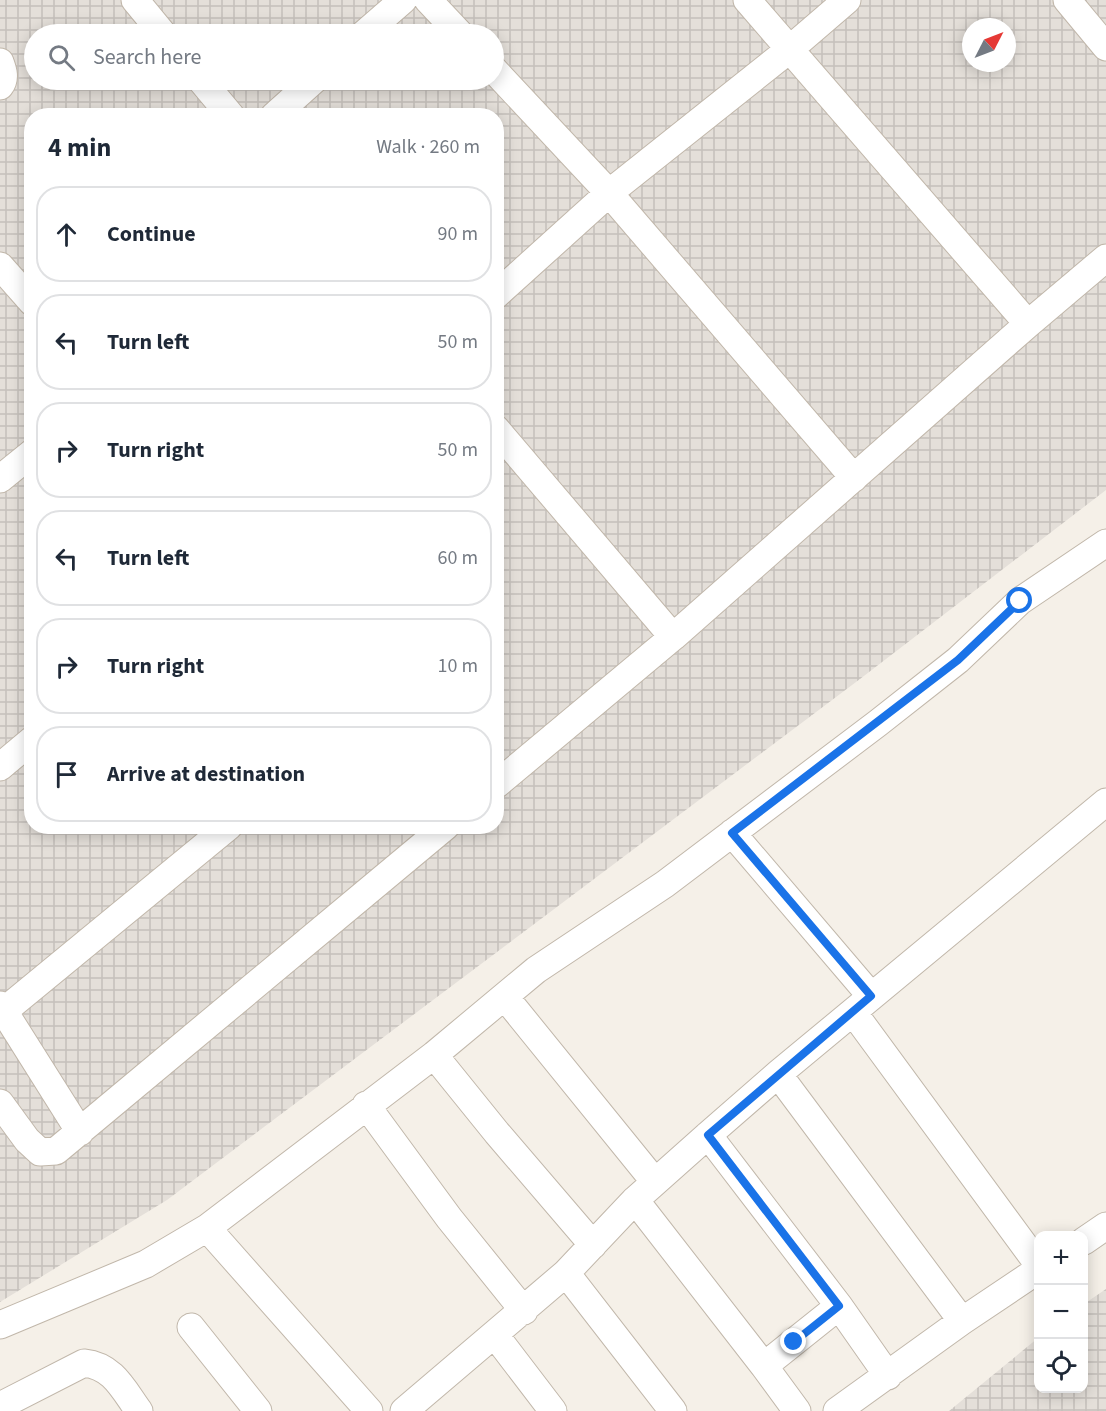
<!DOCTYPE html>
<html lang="en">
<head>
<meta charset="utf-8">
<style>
  body { margin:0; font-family:"Source Sans 3",sans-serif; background:#f6f6f7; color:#1f2937 }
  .controls { position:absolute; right:18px; bottom:18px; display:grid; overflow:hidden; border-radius:12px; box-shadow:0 3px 15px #0003 }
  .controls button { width:54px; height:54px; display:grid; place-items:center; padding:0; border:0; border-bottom:2px solid #e0e1e3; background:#fff; color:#1f2937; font:30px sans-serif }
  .compass { position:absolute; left:962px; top:18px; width:54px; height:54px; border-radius:50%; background:#fff; box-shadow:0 3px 15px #0003; rotate:48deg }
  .stop { position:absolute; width:18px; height:18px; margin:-14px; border:4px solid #1a73e8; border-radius:50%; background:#fff }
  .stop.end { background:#1a73e8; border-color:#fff; box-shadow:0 2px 6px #0008 }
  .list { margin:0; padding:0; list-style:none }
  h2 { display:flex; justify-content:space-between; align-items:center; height:78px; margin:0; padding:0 24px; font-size:26px }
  h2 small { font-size:20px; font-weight:400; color:#747a83 }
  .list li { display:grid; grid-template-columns:39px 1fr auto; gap:18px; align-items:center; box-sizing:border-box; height:96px; margin:0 12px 12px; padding:0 12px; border:2px solid #e0e1e3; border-radius:24px }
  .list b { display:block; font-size:22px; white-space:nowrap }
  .list em { font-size:20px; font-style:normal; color:#747a83 }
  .icon { flex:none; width:33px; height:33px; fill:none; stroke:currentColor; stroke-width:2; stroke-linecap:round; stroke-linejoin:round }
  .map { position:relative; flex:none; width:1106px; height:1411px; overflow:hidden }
  .search { position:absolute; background:#fff; box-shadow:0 3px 15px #0003; left:24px; top:24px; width:480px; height:66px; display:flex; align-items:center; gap:15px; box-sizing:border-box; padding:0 21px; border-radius:33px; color:#747a83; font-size:22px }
  .panel { position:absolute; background:#fff; box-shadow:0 3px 15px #0003; left:24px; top:108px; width:480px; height:726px; border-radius:24px }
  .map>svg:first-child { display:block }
</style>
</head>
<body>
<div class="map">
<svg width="1106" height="1411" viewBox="0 0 1106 1411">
  <defs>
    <pattern id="industrial-grid" width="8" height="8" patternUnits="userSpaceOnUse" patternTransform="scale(1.5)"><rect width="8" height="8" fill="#e4dfd9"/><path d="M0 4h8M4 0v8" fill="none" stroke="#c5c0bb"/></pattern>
  </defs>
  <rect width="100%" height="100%" fill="#f5f0e8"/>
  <path fill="url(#industrial-grid)" fill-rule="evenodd" d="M0,0H1106V490L860,679L167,1200L0,1302ZM971,27H1007V63H971ZM34,34H494V80H34ZM32,116H496V826H32Z
    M1106,1289V1411H949L1038,1338V1388H1084V1304Z"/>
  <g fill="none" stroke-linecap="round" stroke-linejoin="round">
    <defs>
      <path id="street" d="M135,0L163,34
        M428,0L460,34
        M747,0L1028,324
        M1067,0L1106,47
        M364,34L403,0
        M0,62C3,70 6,78 0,86
        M494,70L609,193L854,478
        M201,80L231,116
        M274,116L314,80
        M0,266L32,302
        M496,295L609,193L790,49L847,0
        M496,429L673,637
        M0,479L32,453
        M0,767L32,740
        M496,785L673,637L1028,324L1106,258
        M732,833L871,996
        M505,997L655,1182
        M0,1005L80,1132
        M4,1011L229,826
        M853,1012L1038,1264
        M434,1055L497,1133L593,1245
        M778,1074L962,1321
        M0,1103L27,1140L40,1152L56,1151L446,826
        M366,1105L449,1218L524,1311
        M708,1135L839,1306L888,1376
        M635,1200L764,1366L797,1411
        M207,1228L369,1411
        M1084,1241L1106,1226
        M566,1273L673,1411
        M0,1325L146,1264L207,1228L434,1055L536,970L665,884L878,723L958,660L1020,601L1106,543
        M191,1327L258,1411
        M495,1335L553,1411
        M764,1366L839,1306
        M0,1406L84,1363C113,1366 123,1389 139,1411
        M404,1411L566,1273L635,1200L708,1135L778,1074L1106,802
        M837,1411L962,1321L1038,1270"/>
    </defs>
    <use href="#street" stroke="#c1b7aa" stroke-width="29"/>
    <use href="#street" stroke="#fff" stroke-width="27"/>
  </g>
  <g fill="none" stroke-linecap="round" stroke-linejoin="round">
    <path stroke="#1a73e8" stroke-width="8" d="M794,1342L839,1306L708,1135L871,996L732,833L958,660L1020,601"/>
  </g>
</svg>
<div class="controls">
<button>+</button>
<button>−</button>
<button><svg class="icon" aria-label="locate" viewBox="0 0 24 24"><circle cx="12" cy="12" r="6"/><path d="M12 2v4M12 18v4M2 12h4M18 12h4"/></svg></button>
</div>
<svg class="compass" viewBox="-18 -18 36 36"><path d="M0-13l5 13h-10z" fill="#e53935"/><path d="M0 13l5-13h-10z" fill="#747a83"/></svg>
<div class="stop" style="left:1020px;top:601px"></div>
<div class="stop end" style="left:794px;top:1342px"></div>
<div class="search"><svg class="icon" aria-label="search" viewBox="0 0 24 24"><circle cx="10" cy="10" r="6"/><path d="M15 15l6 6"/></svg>Search here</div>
<section class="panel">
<h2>4 min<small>Walk · 260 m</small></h2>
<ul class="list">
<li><svg class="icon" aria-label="ahead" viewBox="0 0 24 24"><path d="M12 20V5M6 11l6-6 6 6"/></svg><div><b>Continue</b></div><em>90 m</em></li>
<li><svg class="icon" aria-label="left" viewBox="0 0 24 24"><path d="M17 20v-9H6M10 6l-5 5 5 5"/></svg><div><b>Turn left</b></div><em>50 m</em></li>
<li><svg class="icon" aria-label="right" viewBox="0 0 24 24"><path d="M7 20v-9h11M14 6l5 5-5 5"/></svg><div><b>Turn right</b></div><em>50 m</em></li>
<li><svg class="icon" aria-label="left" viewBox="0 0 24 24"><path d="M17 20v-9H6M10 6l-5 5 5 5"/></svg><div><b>Turn left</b></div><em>60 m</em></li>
<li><svg class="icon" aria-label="right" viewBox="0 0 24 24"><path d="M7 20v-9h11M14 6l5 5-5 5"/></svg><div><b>Turn right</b></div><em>10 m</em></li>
<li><svg class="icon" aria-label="arrive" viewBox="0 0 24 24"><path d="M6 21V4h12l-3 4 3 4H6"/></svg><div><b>Arrive at destination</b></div></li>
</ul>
</section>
</div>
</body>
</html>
